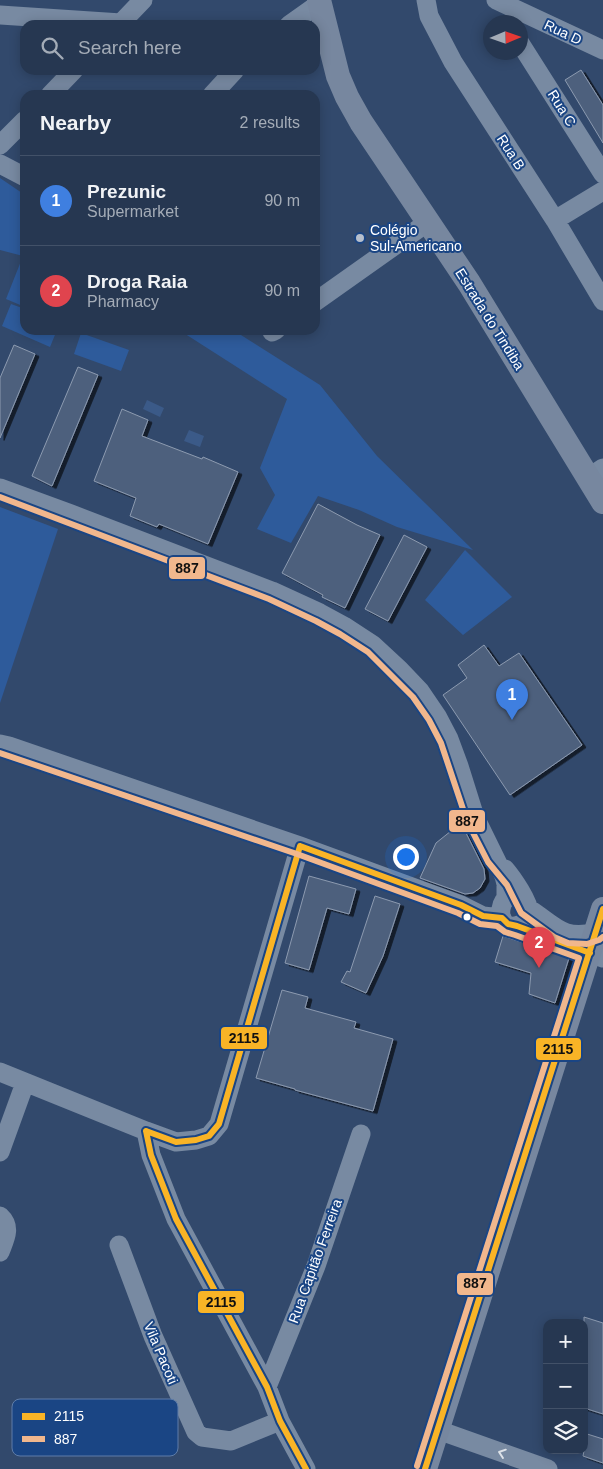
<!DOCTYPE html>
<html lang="en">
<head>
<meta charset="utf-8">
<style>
  body { margin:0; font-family:Helvetica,sans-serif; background:#2e3f58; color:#f1f3f6 }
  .controls { position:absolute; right:15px; bottom:15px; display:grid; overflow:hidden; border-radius:10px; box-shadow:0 2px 12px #0003 }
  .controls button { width:45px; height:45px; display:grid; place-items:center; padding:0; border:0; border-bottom:1px solid #425168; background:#263751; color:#f1f3f6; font:25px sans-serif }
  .compass { position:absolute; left:483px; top:15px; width:45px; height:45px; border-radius:50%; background:#263751; box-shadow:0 2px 12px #0003; rotate:88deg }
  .you { position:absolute; left:405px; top:856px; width:18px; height:18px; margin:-12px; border:4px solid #fff; border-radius:50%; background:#1a73e8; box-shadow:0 0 0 8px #1a73e833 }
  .badge { display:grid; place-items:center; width:32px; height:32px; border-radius:50%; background:#d6ab8b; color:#fff; font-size:16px; font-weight:700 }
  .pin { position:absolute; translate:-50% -41px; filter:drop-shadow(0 1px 2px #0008) }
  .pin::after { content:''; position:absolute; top:26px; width:18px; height:15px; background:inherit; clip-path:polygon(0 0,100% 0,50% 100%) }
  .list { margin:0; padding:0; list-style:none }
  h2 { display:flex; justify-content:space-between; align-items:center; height:65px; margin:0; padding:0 20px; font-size:21px }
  h2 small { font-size:16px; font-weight:400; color:#a4acb7 }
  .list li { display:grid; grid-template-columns:32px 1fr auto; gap:15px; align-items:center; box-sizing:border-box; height:90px; padding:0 20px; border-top:1px solid #425168 }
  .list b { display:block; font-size:19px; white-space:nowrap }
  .list p { margin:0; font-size:16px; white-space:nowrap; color:#a4acb7 }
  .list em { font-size:16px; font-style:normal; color:#a4acb7 }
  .icon { flex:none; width:28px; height:28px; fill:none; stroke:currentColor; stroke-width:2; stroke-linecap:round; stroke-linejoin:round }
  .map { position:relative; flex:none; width:603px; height:1469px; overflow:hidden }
  .search { position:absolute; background:#263751; box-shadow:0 2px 12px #0003; left:20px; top:20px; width:300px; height:55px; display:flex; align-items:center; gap:12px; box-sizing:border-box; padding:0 18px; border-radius:15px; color:#a4acb7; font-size:19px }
  .panel { position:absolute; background:#263751; box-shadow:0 2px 12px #0003; left:20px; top:90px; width:300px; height:245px; border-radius:15px }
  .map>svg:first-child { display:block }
</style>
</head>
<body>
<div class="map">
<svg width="603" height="1469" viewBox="0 0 603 1469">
  <defs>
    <filter id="shadow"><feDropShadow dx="4" dy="2.5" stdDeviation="0" flood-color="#0009"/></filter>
  </defs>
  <rect width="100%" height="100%" fill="#32496c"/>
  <path fill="#2e5b9b" d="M0,178L25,195V307L6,299L23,256L0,250Z
    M11,304L25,309V330H57L50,347L2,326Z
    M179,330H233L320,385L377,456L473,550L397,527L359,510L318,496L291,543L257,529L275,495L260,468L287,399Z
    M81,333L129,350L121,371L74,354Z
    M0,507L58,529L0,703Z
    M465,550L512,597L463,635L425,600Z"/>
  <path fill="#3b5a88" d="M147,400L164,408L160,417L143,409Z
    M189,430L204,436L200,447L184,441Z"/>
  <path fill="#4e617d" stroke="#8c9ab0" filter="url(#shadow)" d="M581,70L603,105V143L565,80Z
    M14,345L35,354L0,438V378Z
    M78,367L98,375L52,486L32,476Z
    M122,409L148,420L142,436L202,459L203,457L238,472L208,544L159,524L157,527L130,516L136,498L94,481Z
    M318,504L357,525L380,535L345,608L322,597L323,595L282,573Z
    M404,535L427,547L388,621L365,609Z
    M484,645L499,666L519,653L582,745L510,795L443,695L467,678L458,665Z
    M461,823L484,869L485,879L480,888L473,893L465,894L420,878L436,843Z
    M309,876L356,889L349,914L327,908L309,970L285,963Z
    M375,896L400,904L383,956L366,993L341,982L347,971L350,972Z
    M503,936L569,958L555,1003L529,994L531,973L495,962Z
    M282,990L308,997L305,1008L356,1022L354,1028L393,1039L373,1111L295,1090V1089L256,1078Z
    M584,1317L603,1323V1414L584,1408Z
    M584,1433L603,1439V1463L583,1456L584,1451Z"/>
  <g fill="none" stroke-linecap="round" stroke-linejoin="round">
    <path stroke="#788aa2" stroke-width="19" d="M426,0L429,16L453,62L555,220L603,301
      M496,0L603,50
      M0,15L121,23
      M119,25L143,0
      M289,25L320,3
      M520,43L603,174
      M50,95L74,70
      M212,95L235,70
      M0,145L25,120
      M0,164L25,177
      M555,220L603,191
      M315,302L428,222
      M272,332L276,330
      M588,478L603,468
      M0,488L71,514L272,591L320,613L344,626L373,645L400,670L420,691L437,716L449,739L459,766L475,817L504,876L506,884V899
      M0,744L9,746L300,846L461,905L483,916L502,918
      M505,869C512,877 530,903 529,913C528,918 524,923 519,925C491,935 497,880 525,901
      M528,908C555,925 562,941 596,932
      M517,926L603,958
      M0,1072L146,1131L176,1142L196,1140L209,1136L219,1124L300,846
      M146,1131L151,1155L176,1219L267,1387L280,1421L306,1469
      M0,1152L25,1083
      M0,1216C12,1227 5,1239 0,1252
      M119,1245L153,1336L196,1432L202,1437L231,1441L280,1421
      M267,1387L316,1266L361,1134
      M438,1430L548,1469"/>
    <path stroke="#77879f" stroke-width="24" d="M319,0L338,76L347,97L361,122L469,283L603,502
      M425,1469L603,909"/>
    <defs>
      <path id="bus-1" d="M146,1131L176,1142L196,1140L209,1136L219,1124L300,846L461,905L483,916L502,918L508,924L517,926L590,953
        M146,1131L151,1155L176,1219L267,1387L280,1421L306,1469
        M425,1469L603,909"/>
      <path id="bus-2" d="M0,497L269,599L316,621L340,634L368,652L413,697L429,720L441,743L467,821L488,862L507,885L521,913L554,937L568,943L587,944L599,940L603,937
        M0,753L297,854L458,913L480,924L497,926L505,932L515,935L579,958L417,1466"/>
    </defs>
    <use href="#bus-1" stroke="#1a4584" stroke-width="10"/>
    <use href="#bus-2" stroke="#1a4584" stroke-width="10"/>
    <use href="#bus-1" stroke="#f9b426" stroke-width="6"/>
    <use href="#bus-2" stroke="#f1b78d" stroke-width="6"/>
  </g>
  <defs><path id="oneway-chevron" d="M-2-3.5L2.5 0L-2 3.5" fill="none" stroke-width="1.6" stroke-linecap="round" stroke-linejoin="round" transform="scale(1.25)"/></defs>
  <use stroke="#dde2e8" href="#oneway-chevron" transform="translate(502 1453) rotate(-161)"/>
  <circle fill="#b7bfcc" stroke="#1a4584" stroke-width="2" cx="360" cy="238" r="5"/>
  <circle fill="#fff" stroke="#1a4584" stroke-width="2" cx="467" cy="917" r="4.5"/>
  <g text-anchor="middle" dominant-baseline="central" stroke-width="4" stroke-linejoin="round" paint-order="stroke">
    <g font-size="14" fill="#fff" stroke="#1a4584">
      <text transform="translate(563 32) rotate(25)">Rua D</text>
      <text transform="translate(562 108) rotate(58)">Rua C</text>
      <text transform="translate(511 152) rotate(57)">Rua B</text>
      <text transform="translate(490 319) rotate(58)">Estrada do Tindiba</text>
      <text transform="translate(315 1261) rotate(-70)">Rua Capitão Ferreira</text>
      <text transform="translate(161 1353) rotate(67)">Vila Pacoti</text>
    </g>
    <g font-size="14" fill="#fff" stroke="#1a4584" text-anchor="start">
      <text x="370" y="230">Colégio<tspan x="370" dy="16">Sul-Americano</tspan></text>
    </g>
  </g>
  <rect x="12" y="1399" width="166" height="57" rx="8" fill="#1a4584" stroke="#5f7da9" stroke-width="1"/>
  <rect x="22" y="1413" width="23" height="7" fill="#f9b426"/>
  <rect x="22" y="1436" width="23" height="6" fill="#f1b78d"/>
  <g font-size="14" fill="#fff">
    <text x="54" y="1421">2115</text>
    <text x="54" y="1444">887</text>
  </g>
  <g stroke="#1a4584" stroke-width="2">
    <rect x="168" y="556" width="38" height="24" rx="5" fill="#f1b78d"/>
    <rect x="448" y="809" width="38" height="24" rx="5" fill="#f1b78d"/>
    <rect x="220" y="1026" width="48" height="24" rx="5" fill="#f9b426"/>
    <rect x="535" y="1037" width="47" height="24" rx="5" fill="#f9b426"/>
    <rect x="456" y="1272" width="38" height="24" rx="5" fill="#f1b78d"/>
    <rect x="197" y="1290" width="48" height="24" rx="5" fill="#f9b426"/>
  </g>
  <g font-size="14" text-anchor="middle" font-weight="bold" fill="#111">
    <text x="187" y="573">887</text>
    <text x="467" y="826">887</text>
    <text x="244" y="1043">2115</text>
    <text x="558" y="1054">2115</text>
    <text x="475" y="1288">887</text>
    <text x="221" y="1307">2115</text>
  </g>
</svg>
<div class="controls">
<button>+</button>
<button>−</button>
<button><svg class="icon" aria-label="layers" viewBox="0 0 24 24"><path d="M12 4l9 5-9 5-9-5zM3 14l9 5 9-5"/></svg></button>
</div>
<svg class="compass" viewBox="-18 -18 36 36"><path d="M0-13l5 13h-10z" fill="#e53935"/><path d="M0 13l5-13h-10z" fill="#a4acb7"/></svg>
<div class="you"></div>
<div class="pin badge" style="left:512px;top:720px;background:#3f7fe0">1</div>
<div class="pin badge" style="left:539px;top:968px;background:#e0444e">2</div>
<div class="search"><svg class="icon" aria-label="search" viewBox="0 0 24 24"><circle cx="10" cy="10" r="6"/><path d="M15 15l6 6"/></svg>Search here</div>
<section class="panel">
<h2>Nearby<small>2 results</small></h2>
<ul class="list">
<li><span class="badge" style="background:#3f7fe0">1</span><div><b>Prezunic</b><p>Supermarket</p></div><em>90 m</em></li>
<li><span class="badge" style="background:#e0444e">2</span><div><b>Droga Raia</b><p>Pharmacy</p></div><em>90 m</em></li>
</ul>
</section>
</div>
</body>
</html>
